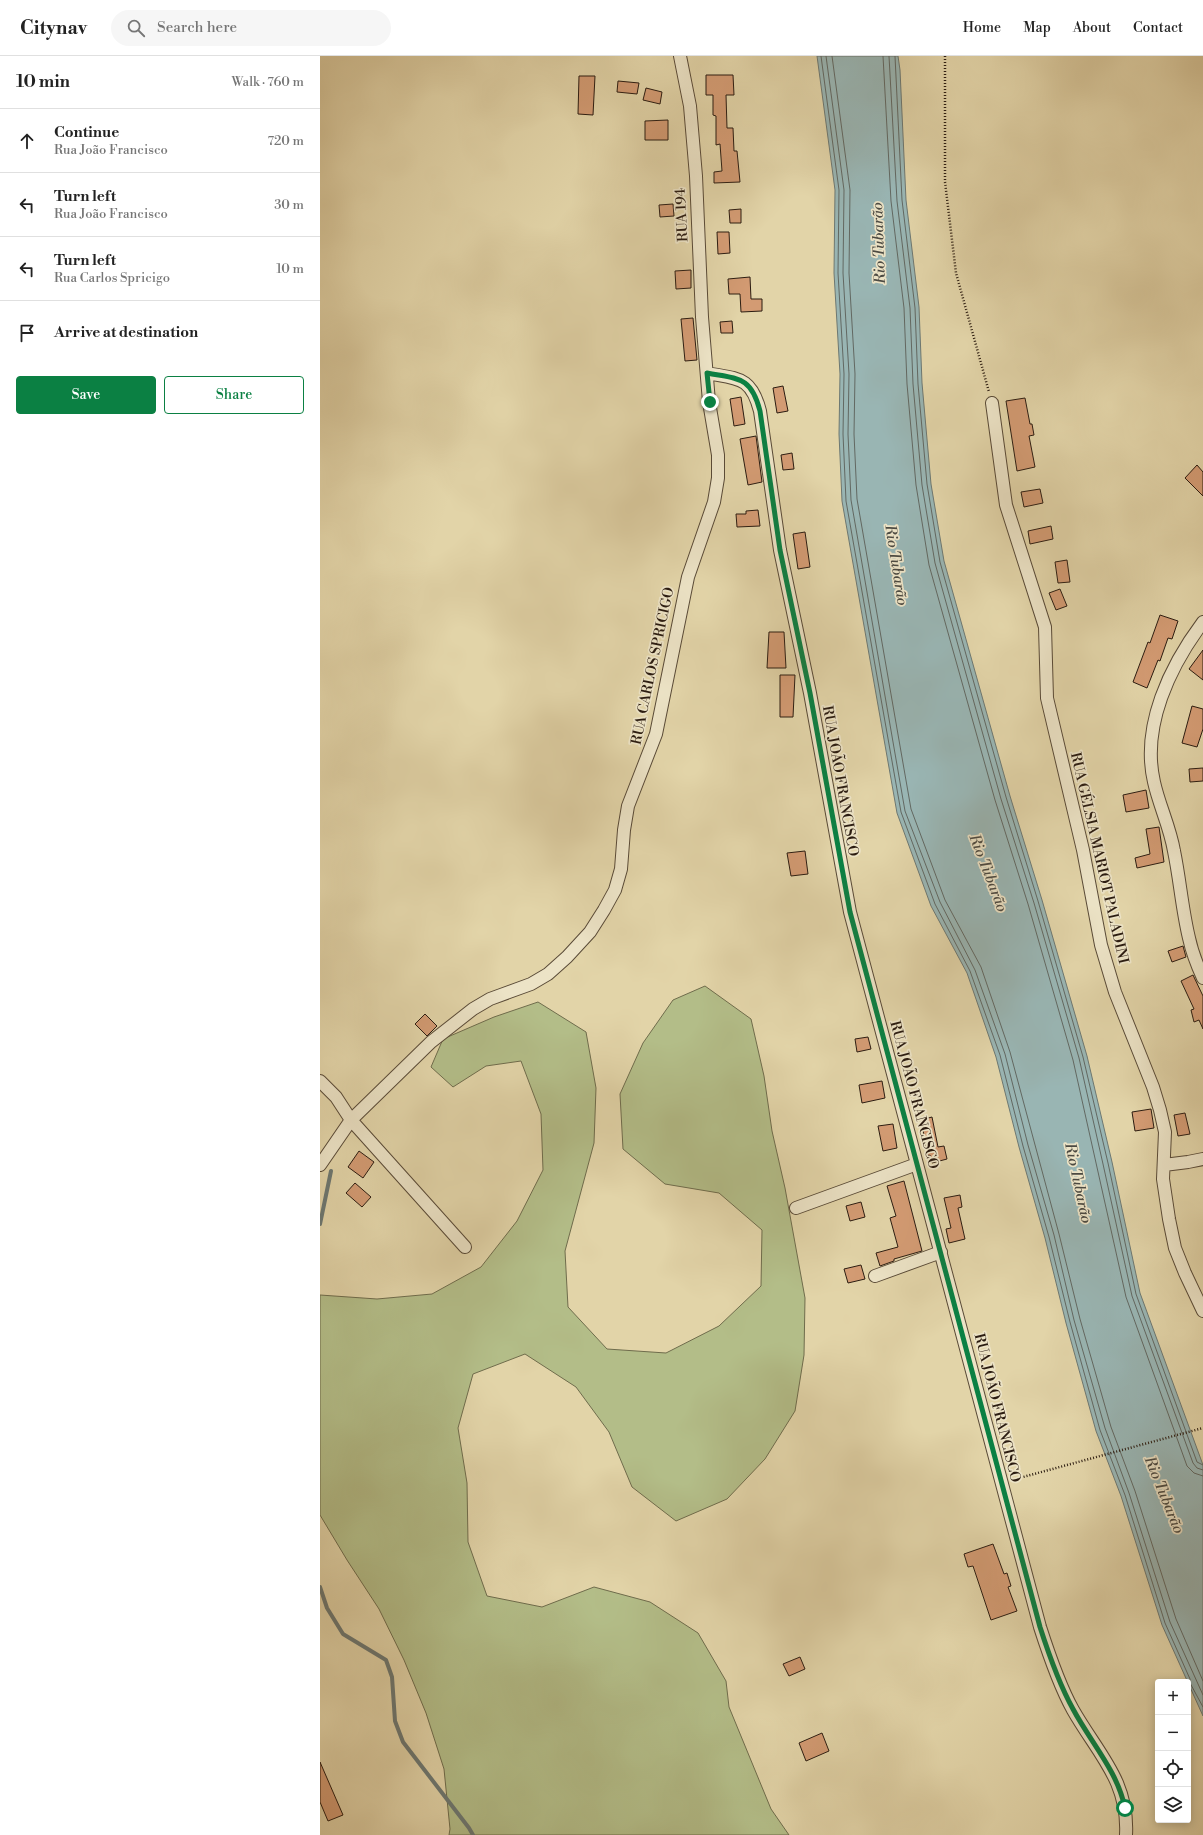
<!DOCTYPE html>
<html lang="en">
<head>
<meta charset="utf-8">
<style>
  body { margin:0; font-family:"Libre Bodoni",serif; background:#f6f6f6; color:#222 }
  .controls { position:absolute; right:12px; bottom:12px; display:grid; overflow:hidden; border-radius:4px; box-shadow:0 2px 10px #0003 }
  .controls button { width:36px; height:36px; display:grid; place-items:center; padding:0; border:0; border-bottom:1px solid #e0e0e0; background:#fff; color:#222; font:20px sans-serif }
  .stop { position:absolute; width:12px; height:12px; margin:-9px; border:3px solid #0b8043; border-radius:50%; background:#fff }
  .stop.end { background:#0b8043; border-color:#fff; box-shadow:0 1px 4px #0008 }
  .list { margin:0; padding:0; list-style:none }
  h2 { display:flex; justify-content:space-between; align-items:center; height:52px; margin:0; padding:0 16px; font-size:17px }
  h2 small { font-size:13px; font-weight:400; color:#767676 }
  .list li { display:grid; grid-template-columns:26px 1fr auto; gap:12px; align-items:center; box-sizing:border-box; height:64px; padding:0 16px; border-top:1px solid #e0e0e0 }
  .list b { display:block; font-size:15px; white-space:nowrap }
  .list p { margin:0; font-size:13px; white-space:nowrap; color:#767676 }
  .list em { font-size:13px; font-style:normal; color:#767676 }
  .actions { display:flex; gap:8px; padding:12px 16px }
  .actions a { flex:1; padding:9px 0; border:1px solid #0b8043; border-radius:4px; text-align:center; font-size:14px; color:#0b8043 }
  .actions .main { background:#0b8043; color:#fff }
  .icon { flex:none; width:22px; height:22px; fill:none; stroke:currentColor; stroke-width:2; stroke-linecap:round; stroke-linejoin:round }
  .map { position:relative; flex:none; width:883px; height:1779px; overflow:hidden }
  header { display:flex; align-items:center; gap:24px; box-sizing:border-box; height:56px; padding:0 20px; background:#fff; border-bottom:1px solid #e0e0e0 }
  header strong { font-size:19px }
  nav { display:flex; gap:22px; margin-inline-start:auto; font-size:14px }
  .search { width:280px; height:36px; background:#f6f6f6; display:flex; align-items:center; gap:10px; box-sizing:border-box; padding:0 14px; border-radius:22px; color:#767676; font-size:15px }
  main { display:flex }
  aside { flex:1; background:#fff }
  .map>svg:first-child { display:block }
</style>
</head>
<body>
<header>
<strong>Citynav</strong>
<div class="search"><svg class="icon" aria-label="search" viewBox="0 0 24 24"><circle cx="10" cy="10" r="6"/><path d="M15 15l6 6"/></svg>Search here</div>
<nav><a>Home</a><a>Map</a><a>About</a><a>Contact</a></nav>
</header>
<main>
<aside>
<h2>10 min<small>Walk · 760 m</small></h2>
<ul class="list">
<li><svg class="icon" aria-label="ahead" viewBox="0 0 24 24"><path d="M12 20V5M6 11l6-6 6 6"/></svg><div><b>Continue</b><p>Rua João Francisco</p></div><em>720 m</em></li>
<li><svg class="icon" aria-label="left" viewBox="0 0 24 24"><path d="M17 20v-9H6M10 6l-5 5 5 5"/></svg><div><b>Turn left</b><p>Rua João Francisco</p></div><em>30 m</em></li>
<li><svg class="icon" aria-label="left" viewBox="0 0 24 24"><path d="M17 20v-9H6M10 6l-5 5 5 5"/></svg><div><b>Turn left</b><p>Rua Carlos Spricigo</p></div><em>10 m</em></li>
<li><svg class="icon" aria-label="arrive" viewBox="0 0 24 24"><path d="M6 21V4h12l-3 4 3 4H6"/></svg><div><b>Arrive at destination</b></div></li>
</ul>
<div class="actions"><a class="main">Save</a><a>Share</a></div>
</aside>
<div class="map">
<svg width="883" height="1779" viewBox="0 0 883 1779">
  <rect width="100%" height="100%" fill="#e2d4a8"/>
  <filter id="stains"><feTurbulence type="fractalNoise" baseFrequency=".005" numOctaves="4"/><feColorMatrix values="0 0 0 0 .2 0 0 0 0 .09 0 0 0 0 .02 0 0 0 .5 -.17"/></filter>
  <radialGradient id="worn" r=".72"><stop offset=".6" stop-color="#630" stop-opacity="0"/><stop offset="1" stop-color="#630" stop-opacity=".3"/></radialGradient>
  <path fill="#b3bd88" stroke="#6f6c4c" d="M385,930L431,963L444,1020L452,1075L465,1132L485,1242L484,1299L475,1355L445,1403L407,1443L356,1465L312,1431L289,1376L256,1331L205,1298L153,1318L138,1372L147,1427L148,1486L167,1540L222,1551L274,1531L330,1546L378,1577L406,1625L409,1651L451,1753L469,1779H129L130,1773L124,1713L106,1657L84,1604L59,1553L27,1504L0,1459V1239L57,1243L112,1238L161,1211L197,1165L223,1114L221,1058L201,1005L166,1010L133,1031L111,1011L123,983L174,961L218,946L266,976L276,1032L274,1087L245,1195L248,1251L287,1293L346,1297L399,1270L441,1230L442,1174L399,1137L345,1128L303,1093L300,1038L323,987L353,944Z"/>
  <path fill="#99b5b3" stroke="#6d7872" d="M497,0H578L580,14L586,144L599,251L602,327L611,428L624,505L690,740L722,844L767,1000L792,1106L820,1237L883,1409V1660L842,1569L801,1440L776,1375L746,1267L725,1182L699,1091L676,1001L647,917L611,850L577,757L522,445L519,378L520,318L514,217L515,134Z"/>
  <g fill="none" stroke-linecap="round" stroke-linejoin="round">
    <path stroke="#626862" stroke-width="1" d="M501,0L519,134L518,217L524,318L523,378L526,445L581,756L615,848L650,915L680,999L703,1090L729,1181L750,1266L780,1374L805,1439L845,1567L870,1623V1627L883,1651
      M506,0L524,134L523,217L529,318L528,378L531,444L585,755L620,846L655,914L685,998L708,1089L734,1179L754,1264L785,1372L809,1437L850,1566L883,1639
      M512,0L530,134L529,217L535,318L534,378L537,443L591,753L625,844L661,911L690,996L739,1178L760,1263L791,1371L815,1435L856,1563L883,1625
      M563,0L571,145L584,252L587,328L596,429L609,509L675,744L708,848L753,1004L806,1241L867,1410L874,1417L883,1420
      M569,0L577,145L590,252L593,328L602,429L615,507L681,743L714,847L759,1002L783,1108L812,1240L873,1407L877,1412L883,1414
      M575,0L582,144L595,252L598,328L607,428L620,506L686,741L718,845L763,1001L788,1107L816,1238L877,1406L883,1409"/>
    <path stroke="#6d7872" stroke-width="4" d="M0,1168L11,1115
      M0,1531L7,1552L23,1578L66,1604L72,1621L75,1665L83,1686L149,1772L153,1779"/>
  </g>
  <path fill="#d39b73" stroke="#2b1c11" d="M386,19H413L414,39H406L407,72H413L414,95H417L420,126L394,127V116L402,115L400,88L396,89V60L393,59V39H386Z
    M259,20H275L273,59L258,58Z
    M298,25L319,27L317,38L297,36Z
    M326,32L342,36L340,48L323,44Z
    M348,64V84H325V65Z
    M353,148L354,160L340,161L339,149Z
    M421,153V167H410L409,154Z
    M397,176H409L410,197L398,198Z
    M371,214V232L356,233L355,215Z
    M430,221L431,243H442V255L421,256L420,238H409L408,223Z
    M373,262L377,304L365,305L361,263Z
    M412,265L413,277H401L400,266Z
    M463,330L468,355L457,357L453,332Z
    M421,341L425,368L414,370L410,343Z
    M705,342L710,368H712L714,379L709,380L715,411L697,415L686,345Z
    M436,380L442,426L428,429L420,383Z
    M472,397L474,413L463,414L461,399Z
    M877,409L883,416V440L865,422Z
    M720,433L723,447L704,451L701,436Z
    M438,454L440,470L417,471L416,458H426V455Z
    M731,470L733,483L710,488L708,475Z
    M485,476L490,511L478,513L473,478Z
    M747,504L750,526L738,527L735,506Z
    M740,533L747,550L736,554L729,537Z
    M840,559L858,565L852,583L848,582L840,605L838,604L827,632L813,626L828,586L830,587Z
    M449,576H464L466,612H447Z
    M883,594V624L869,613Z
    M460,619H475L473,661H460Z
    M872,650L883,653V673L877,691L862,687Z
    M883,712V725L870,726L869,713Z
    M826,734L829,752L806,756L803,739Z
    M839,771L844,806L817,812L815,802L830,798L826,773Z
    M485,795L488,818L471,820L467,797Z
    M863,890L866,901L852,906L848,895Z
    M873,919L883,940V973L879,964L874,966L871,954L874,953L861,925Z
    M105,958L117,970L107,980L95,968Z
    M548,981L551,993L537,996L535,983Z
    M562,1025L565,1042L542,1047L539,1029Z
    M831,1053L834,1072L815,1075L812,1056Z
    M865,1057L870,1078L858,1080L854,1059Z
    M612,1061L618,1091L624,1090L627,1103L612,1107L610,1099L608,1100L601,1064Z
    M573,1068L577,1092L563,1095L558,1070Z
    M39,1095L54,1106L43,1122L28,1111Z
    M584,1125L602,1195L574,1203V1205L560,1210L556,1197L578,1191L570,1162L576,1160L567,1130Z
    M35,1127L51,1141L42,1151L26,1137Z
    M640,1139L642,1151L638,1152L645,1183L629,1187L626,1173L631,1172L624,1142Z
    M541,1146L545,1161L530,1165L526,1150Z
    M541,1209L545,1223L528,1227L524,1213Z
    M673,1488L684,1518L687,1517L691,1530L688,1531L697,1555L671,1564L653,1510L648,1511L644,1498Z
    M480,1601L485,1613L469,1620L463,1608Z
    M502,1677L509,1695L486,1705L479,1687Z
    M0,1706L23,1759L8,1765L0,1746Z"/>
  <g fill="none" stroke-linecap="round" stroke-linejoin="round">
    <defs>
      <path id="minor" d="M387,317C418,323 431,320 440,355L460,494L490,637L530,856L720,1571C729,1599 739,1629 753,1654C778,1698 809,1725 806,1779
        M672,347L686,449L725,571L727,642L763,794L781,889L795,936L833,1031L840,1054L845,1076L843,1123L849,1163L855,1192L865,1217L883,1255
        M883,566C850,610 821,670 834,726C839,749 850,771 854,795C860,824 862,853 869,882C872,896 877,909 883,922
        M0,1025L16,1041L31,1064L145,1191
        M0,1109L31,1064L111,986L153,953L170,943L211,928L228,918L247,901L270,876L284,854L295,834L301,813L304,774L308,750L336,678L368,521L394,446L398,422V399L389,346L382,261L376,120L370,50L360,0
        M844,1109L868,1106L883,1103
        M476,1152L597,1108
        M555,1220L621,1196"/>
    </defs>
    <use href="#minor" stroke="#594a37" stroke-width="14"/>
    <path stroke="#2b1c11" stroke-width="2.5" stroke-dasharray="1 2" stroke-linecap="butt" d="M625,0V126L636,217L669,336
      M692,1424L883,1372"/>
    <use href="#minor" stroke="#ece3c6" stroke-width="12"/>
  </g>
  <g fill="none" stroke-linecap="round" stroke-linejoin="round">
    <path stroke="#0b8043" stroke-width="5" d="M390,346L387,317C418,323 431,320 440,355L460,494L490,637L530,856L720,1571C729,1599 739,1628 753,1653C771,1687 797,1714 805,1752"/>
  </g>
  <g text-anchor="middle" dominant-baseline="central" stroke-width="3.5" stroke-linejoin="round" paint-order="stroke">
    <g font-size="14" fill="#2b1c11" stroke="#ece3c6">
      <text transform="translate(362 159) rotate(-93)">RUA 194</text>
      <text transform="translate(333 610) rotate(-78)">RUA CARLOS SPRICIGO</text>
      <text transform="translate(520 725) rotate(80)">RUA JOÃO FRANCISCO</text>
      <text transform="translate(779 802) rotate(77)">RUA GÉLSIA MARIOT PALADINI</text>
      <text transform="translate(594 1039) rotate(75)">RUA JOÃO FRANCISCO</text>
      <text transform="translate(677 1352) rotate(76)">RUA JOÃO FRANCISCO</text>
    </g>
    <g font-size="15" font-style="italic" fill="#4c4a42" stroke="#ece3c6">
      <text transform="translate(559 187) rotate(-92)">Rio Tubarão</text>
      <text transform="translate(576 509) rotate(81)">Rio Tubarão</text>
      <text transform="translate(668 817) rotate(69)">Rio Tubarão</text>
      <text transform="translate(758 1127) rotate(78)">Rio Tubarão</text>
      <text transform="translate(844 1439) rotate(68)">Rio Tubarão</text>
    </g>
  </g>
  <rect width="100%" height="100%" filter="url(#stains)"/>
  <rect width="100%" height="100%" fill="url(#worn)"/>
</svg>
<div class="controls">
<button>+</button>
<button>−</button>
<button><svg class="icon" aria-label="locate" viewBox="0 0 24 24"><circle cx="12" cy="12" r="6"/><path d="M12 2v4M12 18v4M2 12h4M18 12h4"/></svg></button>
<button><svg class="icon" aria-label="layers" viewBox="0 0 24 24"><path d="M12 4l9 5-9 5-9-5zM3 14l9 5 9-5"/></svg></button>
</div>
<div class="stop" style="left:805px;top:1752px"></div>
<div class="stop end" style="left:390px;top:346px"></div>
</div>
</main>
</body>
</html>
